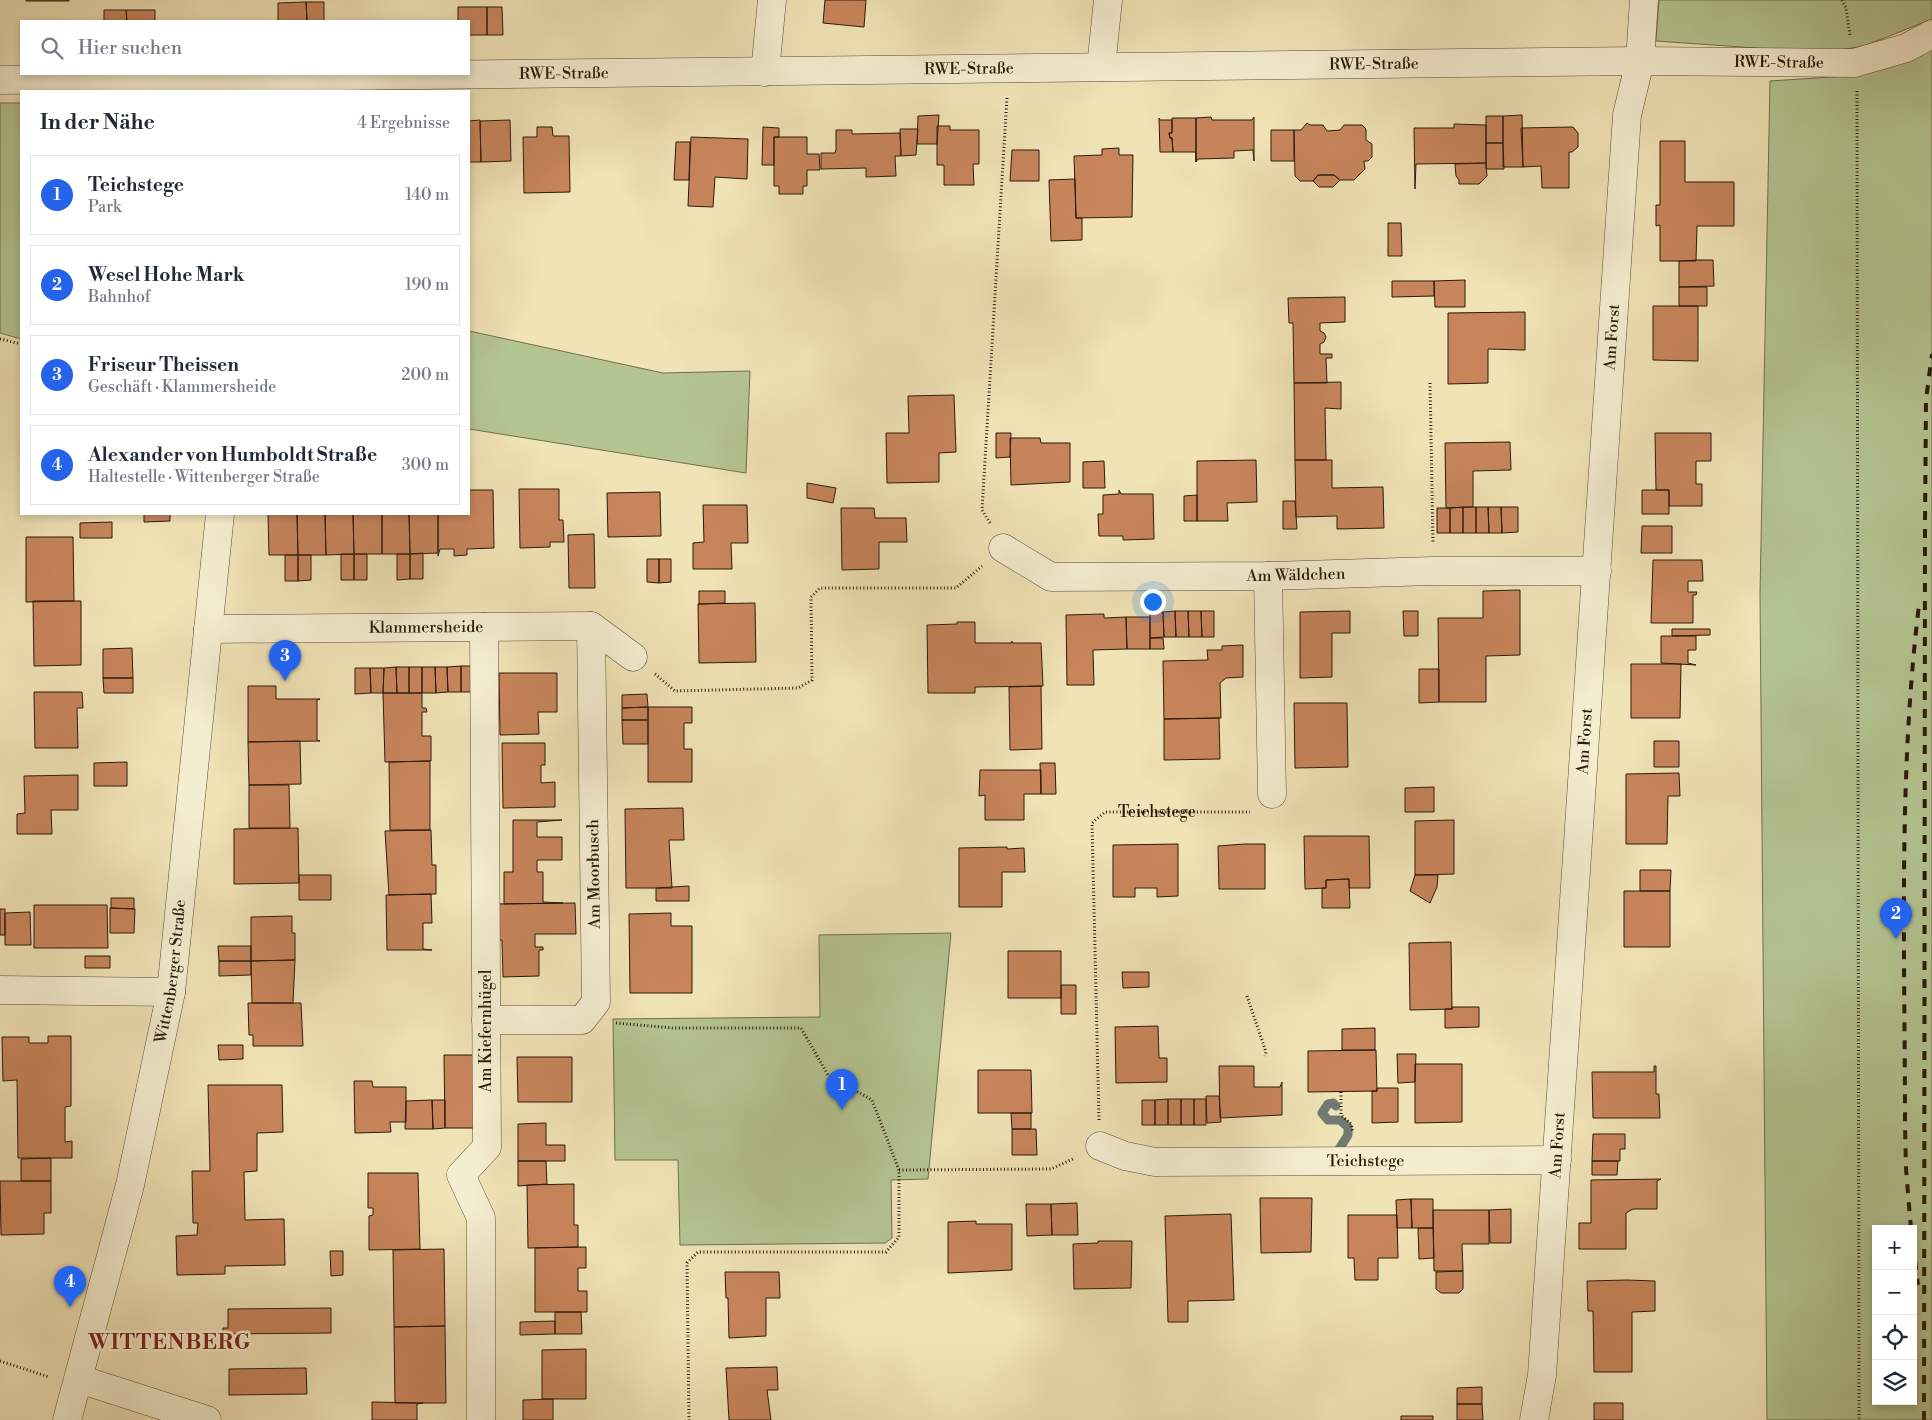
<!DOCTYPE html>
<html lang="de">
<head>
<meta charset="utf-8">
<style>
  body { margin:0; font-family:"Libre Bodoni",serif; background:#f2f2f3; color:#1f2937 }
  .controls { position:absolute; right:15px; bottom:15px; display:grid; overflow:hidden; border-radius:0px; box-shadow:0 2px 8px #0003 }
  .controls button { width:45px; height:45px; display:grid; place-items:center; padding:0; border:0; border-bottom:1px solid #e0e1e3; background:#fff; color:#1f2937; font:25px sans-serif }
  .you { position:absolute; left:1152px; top:601px; width:18px; height:18px; margin:-12px; border:4px solid #fff; border-radius:50%; background:#1a73e8; box-shadow:0 0 0 8px #1a73e833 }
  .badge { display:grid; place-items:center; width:32px; height:32px; border-radius:50%; background:#2563eb; color:#fff; font-size:16px; font-weight:700 }
  .pin { position:absolute; translate:-50% -41px; filter:drop-shadow(0 1px 2px #0008) }
  .pin::after { content:''; position:absolute; top:26px; width:18px; height:15px; background:inherit; clip-path:polygon(0 0,100% 0,50% 100%) }
  .list { margin:0; padding:0; list-style:none }
  h2 { display:flex; justify-content:space-between; align-items:center; height:65px; margin:0; padding:0 20px; font-size:21px }
  h2 small { font-size:16px; font-weight:400; color:#747a83 }
  .list li { display:grid; grid-template-columns:32px 1fr auto; gap:15px; align-items:center; box-sizing:border-box; height:80px; margin:0 10px 10px; padding:0 10px; border:1px solid #e0e1e3; border-radius:0px }
  .list b { display:block; font-size:19px; white-space:nowrap }
  .list p { margin:0; font-size:16px; white-space:nowrap; color:#747a83 }
  .list em { font-size:16px; font-style:normal; color:#747a83 }
  .icon { flex:none; width:28px; height:28px; fill:none; stroke:currentColor; stroke-width:2; stroke-linecap:round; stroke-linejoin:round }
  .map { position:relative; flex:none; width:1932px; height:1420px; overflow:hidden }
  .search { position:absolute; background:#fff; box-shadow:0 2px 8px #0003; left:20px; top:20px; width:450px; height:55px; display:flex; align-items:center; gap:12px; box-sizing:border-box; padding:0 18px; border-radius:0px; color:#747a83; font-size:19px }
  .panel { position:absolute; background:#fff; box-shadow:0 2px 8px #0003; left:20px; top:90px; width:450px; height:425px; border-radius:0px }
  .map>svg:first-child { display:block }
</style>
</head>
<body>
<div class="map">
<svg width="1932" height="1420" viewBox="0 0 1932 1420">
  <rect width="100%" height="100%" fill="#f0e3b6"/>
  <filter id="stains"><feTurbulence type="fractalNoise" baseFrequency=".004" numOctaves="4"/><feColorMatrix values="0 0 0 0 .2 0 0 0 0 .09 0 0 0 0 .02 0 0 0 .5 -.17"/></filter>
  <radialGradient id="worn" r=".72"><stop offset=".6" stop-color="#630" stop-opacity="0"/><stop offset="1" stop-color="#630" stop-opacity=".3"/></radialGradient>
  <path fill="#b4c592" stroke="#70704e" fill-rule="evenodd" d="M1659,0H1932V19L1864,46L1839,50L1770,49L1656,41Z
    M1932,44V1420H1767L1760,594L1770,81L1846,76ZM1876,1229H1913V1401H1876Z
    M0,103H21V339L0,333Z
    M469,331L663,373L750,371L746,473L469,429Z
    M951,933L928,1179L891,1180L892,1238L885,1243L680,1245L678,1160H615L613,1019L820,1017L819,935Z"/>
  <g fill="none" stroke-linecap="round" stroke-linejoin="round">
    <path stroke="#717b73" stroke-width="9" d="M1336,1106L1333,1103L1328,1104L1322,1113L1328,1120H1340L1348,1127V1135L1339,1149"/>
  </g>
  <path fill="#c8855c" stroke="#2b1a0b" d="M26,0H69V1H26Z
    M825,0H866L864,27L823,23Z
    M306,2L307,21H278V3Z
    M306,2H324V21H307Z
    M458,7H487V35H469V21H458Z
    M487,7H502L503,35H487Z
    M104,10H126L127,21H104Z
    M126,10H155V21H127Z
    M939,115L937,144H917L918,116Z
    M1522,115L1523,167H1503V116Z
    M1486,116H1503V143H1486Z
    M1211,117L1212,120H1252L1254,117V161L1253,150L1234,151V158L1198,159L1196,162V118Z
    M1159,118L1160,120H1172V133H1169L1170,138H1172L1173,152H1160Z
    M1172,118H1196V162V152H1173L1172,138H1170L1169,133H1172Z
    M480,120L481,162H469V121Z
    M510,120L511,161L481,162L480,121Z
    M1307,123L1310,125H1323L1327,131L1340,130L1344,125H1362L1366,129V140L1372,144V157L1368,161H1364L1365,169L1354,180H1340L1334,175H1318L1313,181H1300L1295,176L1294,130H1301Z
    M1454,124L1486,125V163L1416,164L1415,189L1414,128H1454Z
    M937,126H950V130H979V164H973L974,185H944V165H937Z
    M537,127H552L553,136H569L570,192L524,193L523,137H537Z
    M763,127L779,128V137H774V165H762Z
    M1573,127L1578,133V147L1572,152H1569V188H1542L1541,166L1523,167L1521,128Z
    M900,129H918L916,155L901,156Z
    M836,130H852V134L900,133L901,156H895L896,176L866,177V168L821,169V153H835L836,150Z
    M1271,130H1294V161H1271Z
    M691,137L748,139L747,179L715,177L713,207L688,206Z
    M774,137H807V154H819L820,170H807V186H803V194H779V186H774Z
    M1660,141H1685V182H1734V226H1697L1696,261H1660V225L1656,226V205H1660Z
    M676,142H690L689,180H674Z
    M1486,143H1503L1504,169H1486Z
    M1119,148V155H1133L1132,217L1076,218L1074,156L1102,155V149Z
    M1012,150H1039V181H1010Z
    M1486,163L1487,176L1479,184H1459V180L1456,176L1455,164Z
    M1318,175H1334L1340,180L1333,187H1319L1313,181Z
    M1075,179L1076,218H1082V240L1051,241L1049,180Z
    M1388,223H1401L1402,256H1388Z
    M1697,260H1713L1714,286L1679,287V261Z
    M1465,280V307H1435L1434,281Z
    M1392,281H1434V296L1392,297Z
    M1679,287H1707V306H1679Z
    M1345,297V322L1320,323V331L1324,333L1326,337L1324,342L1320,344V354H1332V358H1326L1327,383H1294L1293,323H1289L1288,298Z
    M1653,306H1698V361L1653,360Z
    M1525,312V350L1488,349V383L1448,384V313Z
    M1341,382V409L1325,408L1326,460H1295L1294,383Z
    M954,395L956,452L939,453V482L887,483L886,433H909L908,396Z
    M996,433H1011L1010,457L996,458Z
    M1655,433H1711V461H1696V484H1702V506H1669V490H1656Z
    M1010,438H1040L1041,443H1070V482L1011,485Z
    M1510,442L1511,470L1473,471V507L1446,508L1445,443Z
    M1256,460L1257,502L1227,503L1228,521H1197V461Z
    M1295,460H1332V488L1383,487L1384,528L1337,529V516L1296,517Z
    M1104,461L1105,488H1083V462Z
    M807,483L836,488L833,503L807,498Z
    M519,489H559V520H563L564,542H550V547L520,548Z
    M469,490H493L494,548L467,549V555L454,556V549H440L438,556V514H469Z
    M1119,490L1121,494H1153L1154,539L1123,540V536H1099L1098,514H1103V495L1119,494Z
    M1642,490H1669V514H1642Z
    M660,492L661,536L608,537L607,493Z
    M1197,495V521H1184V496Z
    M1283,501H1295L1297,529H1283Z
    M703,505H747L748,543H731L732,569H693V543L704,542Z
    M1463,507V533H1450V508Z
    M1463,507H1476V533H1463Z
    M1476,507H1488L1489,533H1476Z
    M1488,507H1501L1502,533H1489Z
    M1501,507H1518V532L1502,533Z
    M841,508H874L875,518H906L907,542H879V569L842,570Z
    M1437,508H1450V533H1437Z
    M144,514H170V521L144,522Z
    M268,514H297L298,555H269Z
    M297,514H325L326,555H298Z
    M325,514H353L354,554L326,555Z
    M353,514H382V554H354Z
    M382,514H409L410,554H382Z
    M409,514H438V553L410,554Z
    M112,522V538H80V523Z
    M1642,526H1672V553H1641Z
    M594,534L595,588H569L568,535Z
    M26,537H73L74,601L26,602Z
    M423,553V579H410V554Z
    M341,554H354V580H341Z
    M354,554H367V580H354Z
    M397,554H410V579L397,580Z
    M285,555H298V581H285Z
    M298,555H311V580L298,581Z
    M647,559H659V583L647,582Z
    M659,559H671V582L659,583Z
    M1653,560H1702L1703,581H1688V592H1697L1696,595H1693V623H1651Z
    M1520,590V655L1486,656V702H1439L1438,618H1483V591Z
    M699,591H725V603L699,604Z
    M81,601V665L34,666L33,601Z
    M755,603L756,662L699,663L698,604Z
    M1175,611H1188L1189,637H1176Z
    M1175,611L1176,637H1164L1163,612Z
    M1188,611H1201L1202,637H1189Z
    M1201,611H1214V637H1202Z
    M1350,611V633H1332V677L1300,678V612Z
    M1403,611H1418V636H1404Z
    M1150,612H1163L1164,637L1150,638Z
    M1104,614V618L1126,617L1127,649L1093,650L1094,685H1067L1066,615Z
    M1126,617H1150V649H1127Z
    M957,622H975V643H1011L1012,641V643H1041L1043,686L975,687V693H928L927,625L957,624Z
    M1672,629H1710V635L1672,636Z
    M1661,636H1696V650H1688V663L1696,665L1661,663Z
    M1150,638H1163L1164,649H1150Z
    M1243,645V677L1226,678L1220,683L1221,718L1164,719L1163,661L1208,660L1207,650H1222V646Z
    M132,648L133,678H103V649Z
    M1631,664H1681L1680,718H1631Z
    M461,666H476V692H461Z
    M461,666V692H448L447,667Z
    M396,667L397,693H383L384,668Z
    M396,667H409V693H397Z
    M409,667H422V693H409Z
    M422,667H435L436,693H422Z
    M435,667H447L448,692L436,693Z
    M355,668H370L371,693L355,694Z
    M370,668H384L383,693H371Z
    M1419,669H1439V702L1419,703Z
    M499,673H557V712H538L539,734L500,735Z
    M103,678H133V693H104Z
    M248,686H276V699H320L317,700V740L320,741L248,742Z
    M1041,686L1042,749L1010,750L1009,687Z
    M34,692H82L83,708H77L78,748H35Z
    M383,693H422V708H426L427,712H422V736H431V761L385,762Z
    M647,694L648,707L622,708V695Z
    M1294,703H1347L1348,767L1295,768Z
    M648,707V720H622V708Z
    M648,707H692V723H684V749H692V782H648Z
    M1219,718L1220,759L1164,760V719Z
    M622,720H648V744H623Z
    M300,741L301,784L249,785L248,742Z
    M1654,741H1679V767H1654Z
    M502,743H545V765H541V783L555,782V807L503,808Z
    M430,761V830H390L389,762Z
    M127,762V786H94V763Z
    M1040,763H1055L1056,794H1041Z
    M980,770H1041V794H1024V820H985V795L979,796Z
    M1679,773L1680,796H1668L1667,844H1626V774Z
    M78,775V810H51L52,834H17V814L25,813L24,776Z
    M249,785H289L290,828H249Z
    M1434,787V812H1405V788Z
    M683,808L684,840H669L672,888H626L625,809Z
    M513,820H562L537,822V837H562V860H537V872H543V902L563,903L504,904V872H513Z
    M1454,820V874L1415,875V821Z
    M298,828L299,883L234,884V829Z
    M431,830L432,865H436V894L389,895L385,831Z
    M1304,836H1369L1370,888H1349V879L1326,880V888L1305,889Z
    M1178,844V896L1157,897V888H1135V897H1113V845Z
    M1244,844H1265V889H1219L1218,846Z
    M1007,847V849L1024,848L1025,872H1002V907H959V848Z
    M1640,870H1671L1670,891H1640Z
    M299,875H331V900H299Z
    M1415,875H1438L1437,887L1430,903L1410,891Z
    M1349,879L1350,908H1322V888H1326V880Z
    M689,886V901H656V888Z
    M1624,891H1670V947H1624Z
    M431,894L432,923H423V949L432,950H387L386,895Z
    M111,898H134V909L111,908Z
    M575,903L576,934H535V947H543V950H539V976L503,977L502,940H494V904Z
    M34,905H107L108,948H34Z
    M110,908L135,909L134,933H110Z
    M0,909H5V935H0Z
    M30,912L31,945H5V913Z
    M671,913V926H692V993H630L629,914Z
    M292,916V933H295V960L251,961V917Z
    M1451,942L1452,1009L1410,1010L1409,943Z
    M218,946H251V961H219Z
    M1008,951H1061V998H1008Z
    M85,956H110V968H85Z
    M295,960L293,1003H252L251,961Z
    M219,961H251V975L219,976Z
    M1122,972H1149V987L1123,988Z
    M1061,985H1076V1014H1061Z
    M248,1003H301L303,1046H253V1035H249Z
    M1452,1007H1479V1027L1445,1028V1009H1452Z
    M1158,1026L1159,1058H1167V1082L1116,1083L1115,1027Z
    M1375,1028V1050H1342V1029Z
    M48,1036H71V1106L65,1107V1142L72,1141V1158H18L17,1080L3,1081L2,1037H29V1043H48Z
    M218,1045H243V1059L219,1060Z
    M1376,1050L1377,1091L1308,1092V1051Z
    M1397,1054H1416L1415,1082L1398,1083Z
    M444,1055H475V1128H445Z
    M517,1057H572V1102H518Z
    M1415,1064H1462V1122L1415,1123Z
    M1219,1066H1254V1087H1280L1282,1082V1115L1220,1118Z
    M1654,1066H1656V1094H1659L1660,1118H1593L1592,1072H1654Z
    M978,1070H1031L1032,1113H978Z
    M354,1081H372L373,1087H406V1122H390L391,1132L355,1133Z
    M208,1085H282L283,1132L257,1133V1171L244,1172L245,1220L284,1219L285,1265L225,1266V1274L177,1275L176,1236L197,1235L198,1223H193L192,1171H210Z
    M1377,1088H1398V1122L1372,1123V1091H1377Z
    M1206,1096H1219L1221,1122L1207,1123Z
    M1168,1099H1181V1125H1168Z
    M1168,1099V1125H1155V1100Z
    M1181,1099H1194V1125H1181Z
    M1194,1099H1206V1125H1194Z
    M432,1100H445V1128L433,1129Z
    M432,1100L433,1129H405L406,1101Z
    M1142,1100H1155V1125H1142Z
    M1011,1113H1031V1129H1012Z
    M546,1123V1145H565V1161H518V1124Z
    M1012,1129H1036L1037,1155H1012Z
    M1593,1134H1625V1149H1620V1161H1592Z
    M51,1158V1181H21V1159Z
    M518,1161H546L547,1184L518,1186Z
    M1592,1161H1618L1617,1175H1592Z
    M368,1173H418L420,1249L369,1250V1216L373,1215V1208H368Z
    M1661,1179L1657,1181V1209H1633L1626,1213V1249H1579V1223H1591V1180Z
    M0,1181H51V1213H44V1234L1,1235Z
    M574,1184V1225H578V1247L528,1248L527,1185Z
    M1260,1198H1312L1311,1252L1261,1253Z
    M1411,1199H1433V1228H1412Z
    M1411,1199L1412,1228H1397L1396,1200Z
    M1077,1203L1078,1235H1052L1051,1204Z
    M1026,1204H1051L1052,1235L1027,1236Z
    M1511,1209V1243H1490L1489,1210Z
    M1433,1210H1489V1244H1462L1463,1271H1434Z
    M1231,1214L1234,1300L1188,1301V1322H1168L1165,1216Z
    M1348,1215H1397L1398,1258H1378V1280H1355L1354,1258H1348Z
    M976,1221V1224H1012V1270L948,1273V1222Z
    M1418,1228H1433L1434,1258L1419,1259Z
    M1098,1241H1132L1131,1288L1074,1289L1073,1244L1098,1243Z
    M586,1247V1268H578V1291H587V1312H535V1248Z
    M444,1249L445,1326L394,1327L393,1250Z
    M330,1251H343V1275L331,1276Z
    M1463,1271V1289L1459,1293H1441L1436,1289V1272Z
    M725,1272H779L780,1298H766V1336L729,1338L728,1298H726Z
    M1627,1280L1655,1281V1311L1632,1312V1372H1594L1593,1311H1588L1587,1281Z
    M331,1308V1333L223,1334V1328H228V1309Z
    M555,1312H581L582,1334H555Z
    M555,1321V1334L520,1335V1322Z
    M445,1326L446,1403H395L394,1327Z
    M586,1349V1399H542V1350Z
    M777,1367L778,1390H767L771,1420H729L726,1368Z
    M306,1368L307,1394L229,1395V1369Z
    M1482,1387V1404H1457V1388Z
    M553,1399V1420H523V1400Z
    M372,1402L422,1403H423L417,1404V1420H372Z
    M1594,1403H1623V1420H1594Z
    M1457,1404H1482L1483,1420H1457Z
    M1401,1416H1433V1420H1401Z"/>
  <g fill="none" stroke-linecap="round" stroke-linejoin="round">
    <defs>
      <g id="minor">
        <path d="M1101,67L1108,0"/>
        <path d="M765,72L772,0"/>
        <path id="s2" d="M0,80L1640,61L1854,63L1906,48L1932,34"/>
        <path id="s3" d="M1003,548L1051,577L1268,576L1433,571H1597"/>
        <path d="M1268,576L1272,794"/>
        <path id="s4" d="M208,629L591,626L633,657"/>
        <path d="M0,990L171,992"/>
        <path d="M486,1020H582L596,1002L591,626"/>
        <path id="s5" d="M1100,1146L1125,1156L1155,1162L1557,1160"/>
        <path d="M79,1379L207,1420"/>
        <path id="s6" d="M67,1420L130,1185L171,992L220,514"/>
        <path d="M481,1420V1218L461,1175L487,1147L484,627"/>
        <path id="s7" d="M1534,1420L1542,1375L1627,115L1640,61L1644,0"/>
      </g>
    </defs>
    <use href="#minor" stroke="#5c4c36" stroke-width="29"/>
    <g stroke="#2b1a0b" stroke-width="3" stroke-dasharray="1 2.5" stroke-linecap="butt">
      <path d="M1842,0L1846,8L1850,35"/>
      <path d="M1857,91L1859,1420"/>
      <path d="M0,339L21,344"/>
      <path d="M1430,383L1433,543"/>
      <path d="M990,523L982,510L1007,97"/>
      <path d="M655,674L675,691L798,688L812,680L811,597L820,588H956L982,566"/>
      <path d="M1247,996L1266,1052L1265,1056"/>
      <path d="M616,1023L673,1028H801L828,1075L872,1100L899,1170V1237L886,1252H698L687,1263L689,1420"/>
      <path d="M1341,1092V1115L1351,1124L1353,1133"/>
      <path id="s1" d="M1099,1120L1092,823L1105,812H1250"/>
      <path d="M899,1170L1051,1169L1075,1158"/>
      <path d="M0,1361L49,1377"/>
    </g>
    <use href="#minor" stroke="#f5edd0" stroke-width="28"/>
    <path stroke="#2b1a0b" stroke-width="4" stroke-dasharray="9 9" stroke-linecap="butt" d="M1911,1229L1906,1169L1905,1125C1905,952 1898,777 1919,605
      M1913,1243L1918,1285
      M1924,1420L1925,525L1926,400L1932,354"/>
  </g>
  <g text-anchor="middle" dominant-baseline="central" stroke-width="5" stroke-linejoin="round" paint-order="stroke">
    <g font-size="16" fill="#2b1a0b" stroke="#f5edd0">
      <text stroke="none"><textPath href="#s2" startOffset="1779">RWE-Straße</textPath></text>
      <text stroke="none"><textPath href="#s2" startOffset="1374">RWE-Straße</textPath></text>
      <text stroke="none"><textPath href="#s2" startOffset="969">RWE-Straße</textPath></text>
      <text stroke="none"><textPath href="#s2" startOffset="564">RWE-Straße</textPath></text>
      <text stroke="none"><textPath href="#s7" startOffset="1086">Am Forst</textPath></text>
      <text stroke="none"><textPath href="#s3" startOffset="301">Am Wäldchen</textPath></text>
      <text stroke="none"><textPath href="#s4" startOffset="218">Klammersheide</textPath></text>
      <text stroke="none"><textPath href="#s7" startOffset="681">Am Forst</textPath></text>
      <text stroke="none"><textPath href="#s1" startOffset="366">Teichstege</textPath></text>
      <text transform="translate(594 874) rotate(-91)">Am Moorbusch</text>
      <text stroke="none"><textPath href="#s6" startOffset="461">Wittenberger Straße</textPath></text>
      <text transform="translate(486 1031) rotate(-90)">Am Kiefernhügel</text>
      <text stroke="none"><textPath href="#s7" startOffset="276">Am Forst</textPath></text>
      <text stroke="none"><textPath href="#s5" startOffset="268">Teichstege</textPath></text>
    </g>
    <g font-size="21" font-weight="bold" letter-spacing="1" fill="#7a1f14" stroke="#f5edd0">
      <text x="170" y="1343">WITTENBERG</text>
    </g>
  </g>
  <rect width="100%" height="100%" filter="url(#stains)"/>
  <rect width="100%" height="100%" fill="url(#worn)"/>
</svg>
<div class="controls">
<button>+</button>
<button>−</button>
<button><svg class="icon" aria-label="locate" viewBox="0 0 24 24"><circle cx="12" cy="12" r="6"/><path d="M12 2v4M12 18v4M2 12h4M18 12h4"/></svg></button>
<button><svg class="icon" aria-label="layers" viewBox="0 0 24 24"><path d="M12 4l9 5-9 5-9-5zM3 14l9 5 9-5"/></svg></button>
</div>
<div class="you"></div>
<div class="pin badge" style="left:842px;top:1110px">1</div>
<div class="pin badge" style="left:1896px;top:939px">2</div>
<div class="pin badge" style="left:285px;top:681px">3</div>
<div class="pin badge" style="left:70px;top:1307px">4</div>
<div class="search"><svg class="icon" aria-label="search" viewBox="0 0 24 24"><circle cx="10" cy="10" r="6"/><path d="M15 15l6 6"/></svg>Hier suchen</div>
<section class="panel">
<h2>In der Nähe<small>4 Ergebnisse</small></h2>
<ul class="list">
<li><span class="badge">1</span><div><b>Teichstege</b><p>Park</p></div><em>140 m</em></li>
<li><span class="badge">2</span><div><b>Wesel Hohe Mark</b><p>Bahnhof</p></div><em>190 m</em></li>
<li><span class="badge">3</span><div><b>Friseur Theissen</b><p>Geschäft · Klammersheide</p></div><em>200 m</em></li>
<li><span class="badge">4</span><div><b>Alexander von Humboldt Straße</b><p>Haltestelle · Wittenberger Straße</p></div><em>300 m</em></li>
</ul>
</section>
</div>
</body>
</html>
